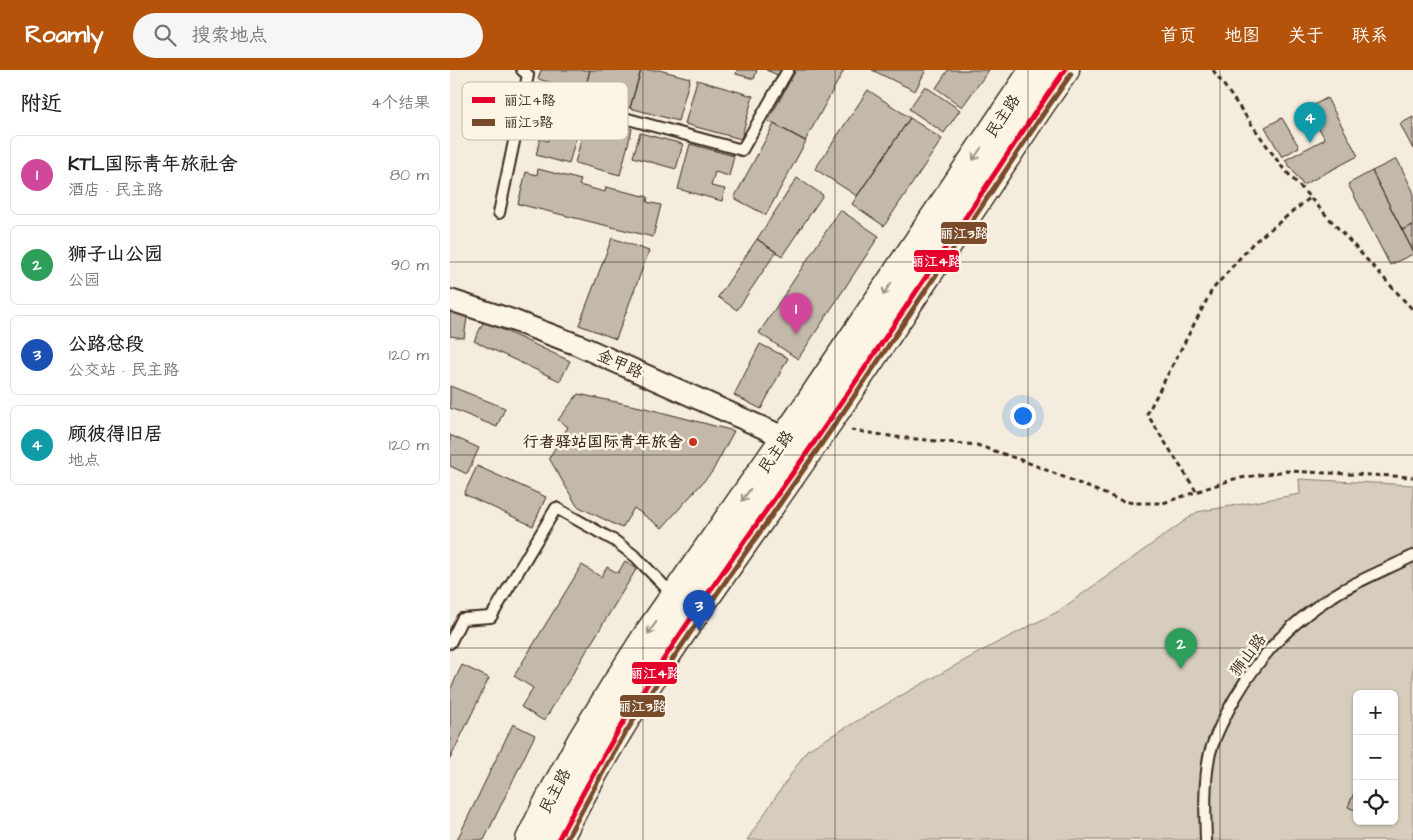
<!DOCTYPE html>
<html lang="zh">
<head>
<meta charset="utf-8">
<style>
  body { margin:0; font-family:"Architects Daughter","LXGW WenKai TC",sans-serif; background:#f6f6f6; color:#222 }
  .controls { position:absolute; right:15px; bottom:15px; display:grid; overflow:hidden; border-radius:8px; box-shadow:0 1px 4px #0004 }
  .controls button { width:45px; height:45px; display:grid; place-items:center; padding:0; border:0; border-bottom:1px solid #e0e0e0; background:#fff; color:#222; font:25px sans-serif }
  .you { position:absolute; left:572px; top:345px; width:18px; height:18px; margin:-12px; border:4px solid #fff; border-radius:50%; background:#1a73e8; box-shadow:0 0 0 8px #1a73e833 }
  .badge { display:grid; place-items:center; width:32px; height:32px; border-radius:50%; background:#b45309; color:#fff; font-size:16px; font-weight:700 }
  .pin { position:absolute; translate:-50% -41px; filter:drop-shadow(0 1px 2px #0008) }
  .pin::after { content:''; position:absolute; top:26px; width:18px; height:15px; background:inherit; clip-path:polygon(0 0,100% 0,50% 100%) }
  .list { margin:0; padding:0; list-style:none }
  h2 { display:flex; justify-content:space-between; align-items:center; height:65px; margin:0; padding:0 20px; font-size:21px }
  h2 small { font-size:16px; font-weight:400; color:#767676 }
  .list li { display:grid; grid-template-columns:32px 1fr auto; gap:15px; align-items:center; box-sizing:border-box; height:80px; margin:0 10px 10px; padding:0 10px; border:1px solid #e0e0e0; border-radius:8px }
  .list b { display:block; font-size:19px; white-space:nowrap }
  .list p { margin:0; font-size:16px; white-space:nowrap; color:#767676 }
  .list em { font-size:16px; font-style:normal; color:#767676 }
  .icon { flex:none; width:28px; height:28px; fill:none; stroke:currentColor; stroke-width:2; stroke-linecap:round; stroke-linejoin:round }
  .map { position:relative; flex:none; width:963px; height:770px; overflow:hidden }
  header { display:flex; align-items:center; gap:30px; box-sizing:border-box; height:70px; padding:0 25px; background:#b45309; color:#fff }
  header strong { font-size:24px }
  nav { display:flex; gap:28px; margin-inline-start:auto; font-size:18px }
  .search { width:350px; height:45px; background:#f6f6f6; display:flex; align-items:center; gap:12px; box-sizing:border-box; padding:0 18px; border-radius:28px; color:#767676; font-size:19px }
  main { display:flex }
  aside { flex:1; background:#fff }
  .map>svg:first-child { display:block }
</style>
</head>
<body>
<header>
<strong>Roamly</strong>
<div class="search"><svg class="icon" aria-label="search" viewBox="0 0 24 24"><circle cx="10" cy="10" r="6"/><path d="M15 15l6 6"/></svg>搜索地点</div>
<nav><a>首页</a><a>地图</a><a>关于</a><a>联系</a></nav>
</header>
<main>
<aside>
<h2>附近<small>4个结果</small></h2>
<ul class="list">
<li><span class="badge" style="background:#d1479c">1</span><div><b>KTL国际青年旅社舍</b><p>酒店 · 民主路</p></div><em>80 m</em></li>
<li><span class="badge" style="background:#2e9e5b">2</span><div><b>狮子山公园</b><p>公园</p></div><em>90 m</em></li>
<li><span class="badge" style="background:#1a4fb4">3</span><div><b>公路总段</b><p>公交站 · 民主路</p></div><em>120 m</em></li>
<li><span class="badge" style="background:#0f9aa8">4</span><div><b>顾彼得旧居</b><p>地点</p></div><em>120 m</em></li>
</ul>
</aside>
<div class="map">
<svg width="963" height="770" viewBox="0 0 963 770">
  <rect width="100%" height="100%" fill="#f4eddd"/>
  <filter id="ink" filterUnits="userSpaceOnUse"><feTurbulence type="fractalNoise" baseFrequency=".02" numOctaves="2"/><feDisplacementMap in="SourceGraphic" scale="10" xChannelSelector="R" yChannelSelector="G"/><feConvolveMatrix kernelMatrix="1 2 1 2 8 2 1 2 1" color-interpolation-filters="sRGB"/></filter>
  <g filter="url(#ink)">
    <path fill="#d6cdbd" stroke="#887c6e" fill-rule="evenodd" d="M849,409L963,415V770H297L357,680L459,621L539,577L607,542L747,442L850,424ZM907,624H944V751H907Z"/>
    <path fill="#c3b9aa" stroke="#3b2a1e" d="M91,0H140L134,22L88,9Z
      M140,0H191L180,38L133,26Z
      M191,0H209L240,8L228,51L180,38Z
      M287,0H307L304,9L286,4Z
      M316,0H333L330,6Z
      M346,0H394L355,71L318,51Z
      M422,0H476L465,21Z
      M498,0H539L512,37L486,18Z
      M247,10L303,26L291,69L235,54Z
      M475,16L510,40L494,63L459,39Z
      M418,20L460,48L407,126L365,99Z
      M877,28L908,86L853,115L835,90L875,69L858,38Z
      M81,31L132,45L119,94L86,85L90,69L98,71L101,58L76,51Z
      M137,47L182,59L170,105L125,93Z
      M963,47V79L950,54Z
      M460,48L492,69L434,156L402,134Z
      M832,48L849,77L832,87L815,57Z
      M324,54L356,71L316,145L284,128Z
      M190,63L233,74L226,99L183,87Z
      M240,74L284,86L279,106L265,102L261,116L275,119L272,131L228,119Z
      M947,89L963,121V155L952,160L922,101Z
      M88,99L131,110L129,115L155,122L156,117L198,127L197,132L211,135L203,167L68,134L76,102L87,105Z
      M922,101L963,181V184L940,195L898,114Z
      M347,108L373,125L332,186L307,169Z
      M390,140L429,166L348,289L309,263Z
      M963,155V181L952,160Z
      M162,168L199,181L166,269L129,255Z
      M307,169L326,182L287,240L268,227Z
      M0,238L18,241L14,268L0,266Z
      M34,251L120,291L110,311L24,271Z
      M310,274L338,288L311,339L284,325Z
      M0,316L55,338L47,357L0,338Z
      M128,324L195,338L284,361L262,402L212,458L184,438L172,458L127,436L99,388L118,357L108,350Z
      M0,365L29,378L17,404L0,396Z
      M27,396L96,427L83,456L14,424Z
      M175,491L187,498L94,651L71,637L83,618L64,606L132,495L151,507L157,497L168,503Z
      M12,595L39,608L0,689V620Z
      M63,654L85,665L34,770H7Z
      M907,716V741L898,737Z"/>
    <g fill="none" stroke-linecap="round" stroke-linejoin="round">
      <defs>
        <path id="lane" d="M75,21L292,80L338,0
          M49,143L78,5L72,0
          M0,573L12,549L41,547L106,438L165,471L186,487L224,526
          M756,770C755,741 754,715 759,687C763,669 776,644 785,628C811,583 846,547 891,521C914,508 939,498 963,486"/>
        <path id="street" d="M0,230L62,250L128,275L336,368"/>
        <path id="secondary" d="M80,770L99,731L132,670L165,616L199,563L348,350L584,0
          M108,770C179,625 278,498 369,365C426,282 481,199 537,115C563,77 587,37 615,0"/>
      </defs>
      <use href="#lane" stroke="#3b2a1e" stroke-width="14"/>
      <use href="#street" stroke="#3b2a1e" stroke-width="24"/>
      <use href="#secondary" stroke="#3b2a1e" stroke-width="31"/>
      <path stroke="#3b2a1e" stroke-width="3" stroke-dasharray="5 4" stroke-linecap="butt" d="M763,0L832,97L963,240
        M401,360L446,367L527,375L574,391L670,430L683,433H713L784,409L836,401L963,407
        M746,421L697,344L762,220L803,173L860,128"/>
      <use href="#lane" stroke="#fcf5e5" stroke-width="10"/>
      <use href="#street" stroke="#fcf5e5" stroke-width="20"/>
      <use href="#secondary" stroke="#fcf5e5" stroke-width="28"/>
      <defs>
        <path id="bus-1" d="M108,770C127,734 146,698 167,663C227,564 295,471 361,377C437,267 511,154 585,43L615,0"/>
        <path id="bus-2" d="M116,770C135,735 153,701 173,667C232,570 299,479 363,386C441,274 516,160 591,47L621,4"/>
      </defs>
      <use href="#bus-1" stroke="#fcf5e5" stroke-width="9"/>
      <use href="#bus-2" stroke="#fcf5e5" stroke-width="9"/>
      <use href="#bus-1" stroke="#e4002b" stroke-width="5"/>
      <use href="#bus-2" stroke="#7a4b2a" stroke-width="5"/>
    </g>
    <defs><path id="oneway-shaft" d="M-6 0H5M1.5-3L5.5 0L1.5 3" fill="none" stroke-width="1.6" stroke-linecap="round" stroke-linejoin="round" transform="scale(1.25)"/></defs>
    <g stroke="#9c9082">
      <use href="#oneway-shaft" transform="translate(527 84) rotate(124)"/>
      <use href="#oneway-shaft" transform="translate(437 219) rotate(124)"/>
      <use href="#oneway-shaft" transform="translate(296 425) rotate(125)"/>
      <use href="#oneway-shaft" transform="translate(202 558) rotate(125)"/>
    </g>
  </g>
  <path fill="none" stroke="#3b2a1e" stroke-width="1" stroke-opacity="0.55" d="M193,0V770M385,0V770M578,0V770M770,0V770M0,192H963M0,385H963M0,578H963"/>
  <circle fill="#c8321e" stroke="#fcf5e5" stroke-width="2" cx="243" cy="372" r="5"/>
  <g text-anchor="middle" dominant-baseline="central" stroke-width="5" stroke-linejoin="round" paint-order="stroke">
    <g font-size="16" fill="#3b2a1e" stroke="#fcf5e5">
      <text transform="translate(553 46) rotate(-56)">民主路</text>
      <text transform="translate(170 294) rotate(24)">金甲路</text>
      <text transform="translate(326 382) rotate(-55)">民主路</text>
      <text transform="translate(798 585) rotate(-53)">狮山路</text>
      <text transform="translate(105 721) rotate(-62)">民主路</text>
    </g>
    <g font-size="16" font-weight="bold" fill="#3b2a1e" stroke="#fcf5e5" text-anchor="end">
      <text x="233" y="372">行者驿站国际青年旅舍</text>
    </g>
  </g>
  <rect x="12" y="12" width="166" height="58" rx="8" fill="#fcf5e5" stroke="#c2b8a9" stroke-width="1"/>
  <rect x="22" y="27" width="23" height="6" fill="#e4002b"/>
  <rect x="22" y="49" width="23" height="7" fill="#7a4b2a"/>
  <g font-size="14" fill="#3b2a1e">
    <text x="54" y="35">丽江4路</text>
    <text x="54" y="57">丽江3路</text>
  </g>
  <g stroke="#fcf5e5" stroke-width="2">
    <rect x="490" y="151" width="48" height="24" rx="5" fill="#7a4b2a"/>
    <rect x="463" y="179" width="47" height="24" rx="5" fill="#e4002b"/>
    <rect x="181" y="591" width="47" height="24" rx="5" fill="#e4002b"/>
    <rect x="169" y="624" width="47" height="24" rx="5" fill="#7a4b2a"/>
  </g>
  <g font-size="14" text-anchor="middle" font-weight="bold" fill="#fff">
    <text x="514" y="168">丽江3路</text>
    <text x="486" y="196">丽江4路</text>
    <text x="205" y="608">丽江4路</text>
    <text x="192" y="641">丽江3路</text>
  </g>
</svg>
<div class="controls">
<button>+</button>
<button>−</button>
<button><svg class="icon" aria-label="locate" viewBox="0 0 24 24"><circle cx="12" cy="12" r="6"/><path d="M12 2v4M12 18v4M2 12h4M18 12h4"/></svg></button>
</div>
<div class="you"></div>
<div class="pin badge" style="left:346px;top:264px;background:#d1479c">1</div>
<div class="pin badge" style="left:731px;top:599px;background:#2e9e5b">2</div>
<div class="pin badge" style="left:249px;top:561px;background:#1a4fb4">3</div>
<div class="pin badge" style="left:860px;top:73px;background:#0f9aa8">4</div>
</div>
</main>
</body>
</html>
